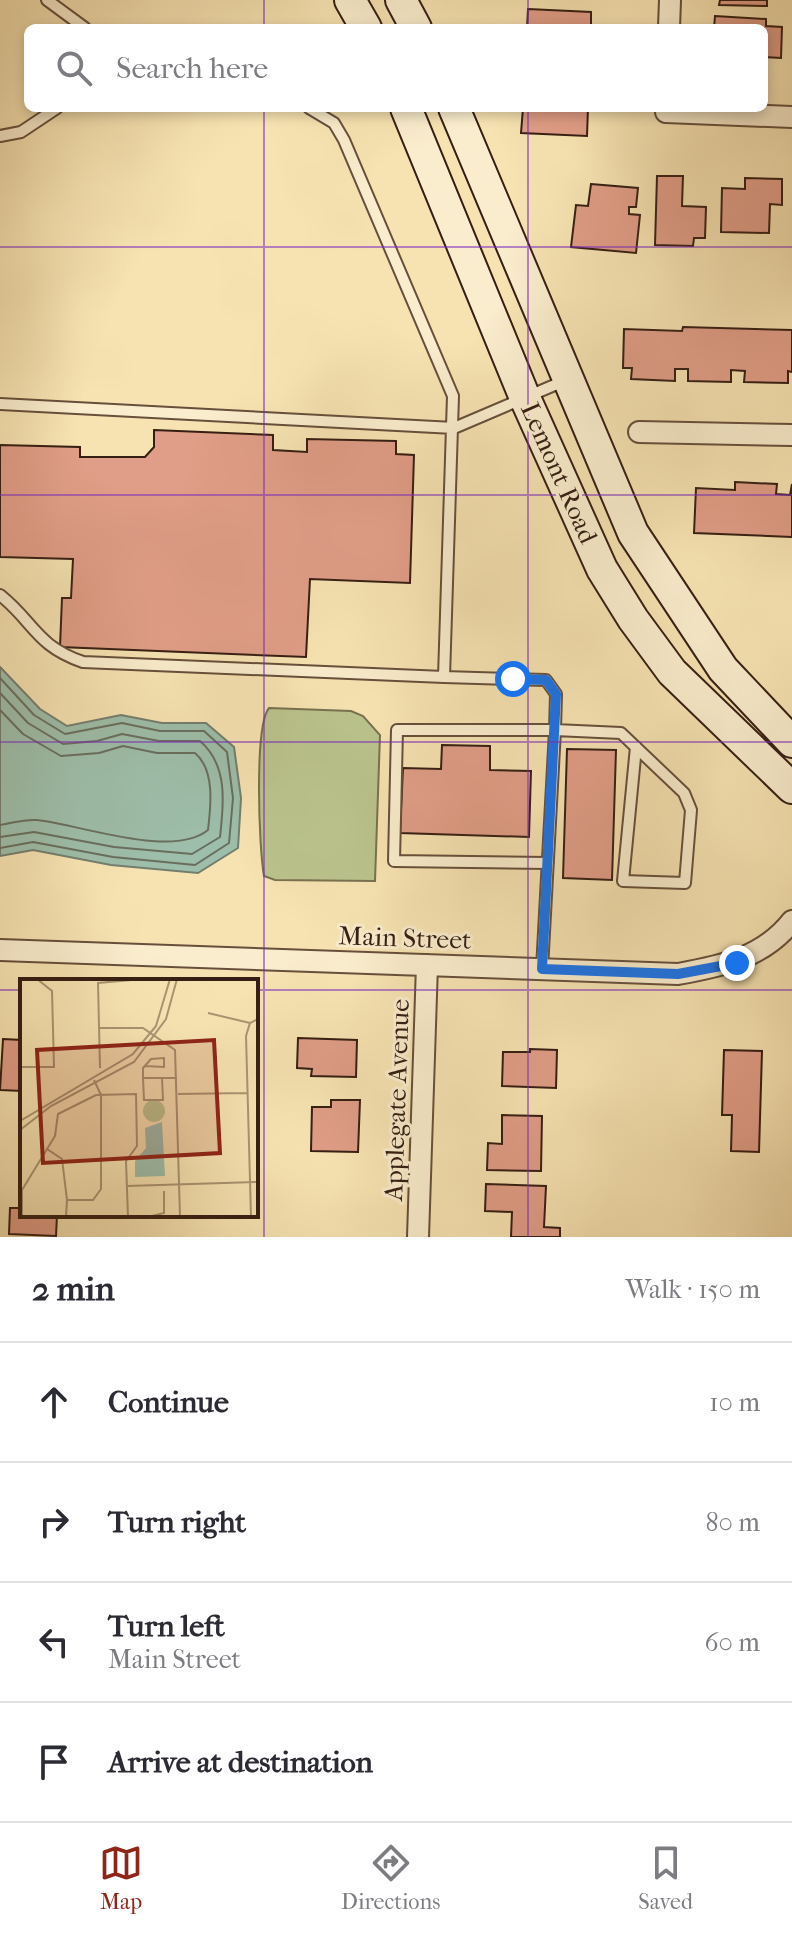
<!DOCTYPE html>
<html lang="en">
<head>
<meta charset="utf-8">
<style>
  body { margin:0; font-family:"IM FELL French Canon",serif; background:#f2f2f3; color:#2b2b33 }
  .stop { position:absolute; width:24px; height:24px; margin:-18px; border:6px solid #1a73e8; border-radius:50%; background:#fff }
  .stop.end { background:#1a73e8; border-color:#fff; box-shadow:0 2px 8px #0008 }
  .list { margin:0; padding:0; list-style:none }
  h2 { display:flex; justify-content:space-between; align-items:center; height:104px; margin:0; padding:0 32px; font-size:34px }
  h2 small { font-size:26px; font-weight:400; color:#7c7c81 }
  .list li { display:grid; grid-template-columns:52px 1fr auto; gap:24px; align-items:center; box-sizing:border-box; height:120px; padding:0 32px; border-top:2px solid #e1e1e2 }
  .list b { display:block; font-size:30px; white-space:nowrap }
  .list p { margin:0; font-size:26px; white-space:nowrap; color:#7c7c81 }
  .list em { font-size:26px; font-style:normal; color:#7c7c81 }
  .icon { flex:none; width:44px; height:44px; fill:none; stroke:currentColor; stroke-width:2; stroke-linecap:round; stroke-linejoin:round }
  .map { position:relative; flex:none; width:792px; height:1237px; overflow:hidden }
  .search { position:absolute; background:#fff; box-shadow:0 4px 12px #0003; left:24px; right:24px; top:24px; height:88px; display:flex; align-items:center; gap:20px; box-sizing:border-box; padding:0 28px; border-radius:12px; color:#7c7c81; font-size:30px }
  .sheet { height:584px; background:#fff }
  nav { display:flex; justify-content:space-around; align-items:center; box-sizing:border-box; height:112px; border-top:2px solid #e1e1e2; background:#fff; font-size:22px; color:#7c7c81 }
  nav a { display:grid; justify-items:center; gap:4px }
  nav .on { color:#8f2418 }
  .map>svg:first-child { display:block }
</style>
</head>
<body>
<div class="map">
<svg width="792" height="1237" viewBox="0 0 792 1237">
  <rect width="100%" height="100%" fill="#f7e3b2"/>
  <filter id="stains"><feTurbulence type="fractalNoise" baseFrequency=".0025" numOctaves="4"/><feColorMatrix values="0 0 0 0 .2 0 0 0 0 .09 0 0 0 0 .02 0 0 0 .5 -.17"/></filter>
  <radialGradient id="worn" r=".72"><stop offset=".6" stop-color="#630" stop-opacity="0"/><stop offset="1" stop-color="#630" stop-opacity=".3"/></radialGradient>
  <path fill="#bbc48d" stroke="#787150" stroke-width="2" d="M269,708L351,711L363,716L380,735L375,881L275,880L264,876C259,849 254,726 269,708Z"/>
  <path fill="#9dbeaa" stroke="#737e6e" stroke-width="2" d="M0,667L40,709L67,726L121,715L162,723H206L234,747L241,798L238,848L198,873L111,865L33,850L0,856Z"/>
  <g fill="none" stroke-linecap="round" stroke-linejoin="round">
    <path stroke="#696e5e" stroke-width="2" d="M0,678L34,715L65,734L122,723L160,731H204L227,752L233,798L229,843L195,865L113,857L33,842L0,848
      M0,693L28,723L63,744L97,741L122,734L159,741H200C228,765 224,803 220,837L192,854L114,847L34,832L0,837
      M0,710L23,734L61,756L99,753L123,746L157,753H195C215,770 211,805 208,830C172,859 82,825 37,820C25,819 12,823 0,825"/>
  </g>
  <path fill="#e09d87" stroke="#351e13" stroke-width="2" d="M720,0H767V6L719,5Z
    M528,9L591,12V28H527Z
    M715,16L766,19V26L782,27L781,58L764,57V28H714Z
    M523,108H588L587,136L521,133Z
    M657,176H683L682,206L706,207L705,238H694L693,246L655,245Z
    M745,178L782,179V205L770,204L769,233L721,232L722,188L745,189Z
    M591,184L638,188L636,207H629V214L640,215L636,253L571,247L576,205L588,206Z
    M683,327L792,330V372L788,371V383L744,382L745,371L731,370V382L688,381V369H675V381L631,379L632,368H623L624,329L682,331Z
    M154,430L273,435V450L307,452V439L396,441V454L414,455L410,583L310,579L306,657L60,647L62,598H71L73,559L0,557V445L80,447V457H145L154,447Z
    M735,482L777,484L776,494L790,495L792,484V537L694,533L696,488L735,490Z
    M442,745L490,746V770L531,771L529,837L400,833L403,768L441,769Z
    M567,749L616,750L612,880L563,878Z
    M298,1038L357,1040L356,1077L311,1076L312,1069L297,1068Z
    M3,1039L22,1040V1091L0,1090Z
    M530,1049L557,1050L556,1088L502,1086L503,1052H530Z
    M724,1050L762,1051L759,1152L731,1151L732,1115H722Z
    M331,1100H360L358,1152L311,1151L312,1107H331Z
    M502,1115L542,1116L541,1171L487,1170L488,1143L502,1144Z
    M486,1184L546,1186L544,1227L560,1228V1237H511L512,1212L485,1211Z
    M10,1208H22V1215H57L56,1236L9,1234Z"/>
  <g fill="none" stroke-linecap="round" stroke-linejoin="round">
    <defs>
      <path id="lane" d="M47,0L85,28
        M0,136L21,132L57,108
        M0,404L454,428L564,381
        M0,595C34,622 36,646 83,662L444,677L453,396L344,140L334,123L309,108
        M444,677L546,680L556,694L555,730H397L394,861L548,863
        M542,969L555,730L621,733L684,793L691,810L685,883L623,881L636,747"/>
      <path id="street" d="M669,28L670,0
        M667,108L666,112L792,117
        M639,432L792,435
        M0,950L678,974C722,966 763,958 792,921
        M418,1237L427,965"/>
      <path id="secondary" d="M350,0L366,28
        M401,0L416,28
        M406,108L525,398L602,569L633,619L672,672L792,788
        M454,108L633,533L723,669L792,742"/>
    </defs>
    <use href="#lane" stroke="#664f3b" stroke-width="14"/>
    <use href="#street" stroke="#664f3b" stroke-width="24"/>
    <use href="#secondary" stroke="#351e13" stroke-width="34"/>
    <use href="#lane" stroke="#faedcd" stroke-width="10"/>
    <use href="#street" stroke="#faedcd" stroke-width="20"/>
    <use href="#secondary" stroke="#faedcd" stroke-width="30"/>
  </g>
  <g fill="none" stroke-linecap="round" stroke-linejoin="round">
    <path stroke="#1a73e8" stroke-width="10" d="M513,679L546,680L556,694L542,969L678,974L737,963"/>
  </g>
  <path fill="none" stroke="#7b2cbf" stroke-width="2" stroke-opacity="0.55" d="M264,0V28M528,0V28M264,108V1237M528,108V1237M0,247H792M0,495H792M0,742H792M0,990H22M256,990H792"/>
  <g text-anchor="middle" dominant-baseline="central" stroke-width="6" stroke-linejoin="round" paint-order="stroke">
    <g font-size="26" fill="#351e13" stroke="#faedcd">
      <text transform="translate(559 473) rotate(66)">Lemont Road</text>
      <text transform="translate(405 938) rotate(2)">Main Street</text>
      <text transform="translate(397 1100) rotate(-88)">Applegate Avenue</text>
    </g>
  </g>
  <g transform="translate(20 979)">
    <rect width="238" height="238" fill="#f7e3b2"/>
    <path d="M123 132a11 11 0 1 1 22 0a11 11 0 1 1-22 0Z" fill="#bbc48d"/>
    <path d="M142,143L145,197L115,198V182L126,169L125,149Z" fill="#9dbeaa"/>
    <path fill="none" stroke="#a99472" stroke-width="2" d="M188,34L230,44M79,49H123L155,71L160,238M125,87L144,88V79L131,80L123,89V99H157M0,88H34L32,12L17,0M80,89L78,4L123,0M123,99L124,121H143L142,99M158,115L227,114M0,142L113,75L136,47L150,0M0,151L31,127L114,83L146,40L157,0M27,170L42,180L47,221M107,207L238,203M132,237L144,234V212M2,238V211L35,157L38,135L76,116L116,115L117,167L106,182L108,238M46,238L47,221H73L81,210V116L74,101M231,238L226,57L230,44L238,40"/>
    <path fill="#8f2418" fill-opacity="0.15" stroke="#8f2418" stroke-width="4" d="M194,61L200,174L23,184L17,71Z"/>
    <rect width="238" height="238" fill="none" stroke="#351e13" stroke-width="4"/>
  </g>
  <rect width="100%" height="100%" filter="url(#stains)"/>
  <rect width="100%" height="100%" fill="url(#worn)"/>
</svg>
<div class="stop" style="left:513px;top:679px"></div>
<div class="stop end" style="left:737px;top:963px"></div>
<div class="search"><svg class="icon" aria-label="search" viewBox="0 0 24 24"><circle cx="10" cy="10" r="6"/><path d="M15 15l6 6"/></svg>Search here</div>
</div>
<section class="sheet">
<h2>2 min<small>Walk · 150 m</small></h2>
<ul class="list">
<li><svg class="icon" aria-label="ahead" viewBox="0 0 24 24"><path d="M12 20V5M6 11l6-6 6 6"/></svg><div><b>Continue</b></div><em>10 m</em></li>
<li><svg class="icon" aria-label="right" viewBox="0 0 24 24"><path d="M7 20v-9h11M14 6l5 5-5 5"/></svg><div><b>Turn right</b></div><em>80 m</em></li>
<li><svg class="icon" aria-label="left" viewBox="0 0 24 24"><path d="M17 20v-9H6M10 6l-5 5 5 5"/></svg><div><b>Turn left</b><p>Main Street</p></div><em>60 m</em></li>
<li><svg class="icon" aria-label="arrive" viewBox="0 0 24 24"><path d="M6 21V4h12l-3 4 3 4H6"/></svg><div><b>Arrive at destination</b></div></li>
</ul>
</section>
<nav>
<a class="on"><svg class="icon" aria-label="map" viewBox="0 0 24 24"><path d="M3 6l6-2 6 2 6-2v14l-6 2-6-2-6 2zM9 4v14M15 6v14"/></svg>Map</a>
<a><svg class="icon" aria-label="directions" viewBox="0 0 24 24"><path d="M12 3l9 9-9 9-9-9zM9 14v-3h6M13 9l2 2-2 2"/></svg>Directions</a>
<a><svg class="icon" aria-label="saved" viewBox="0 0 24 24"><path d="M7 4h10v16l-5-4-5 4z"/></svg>Saved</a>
</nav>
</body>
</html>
